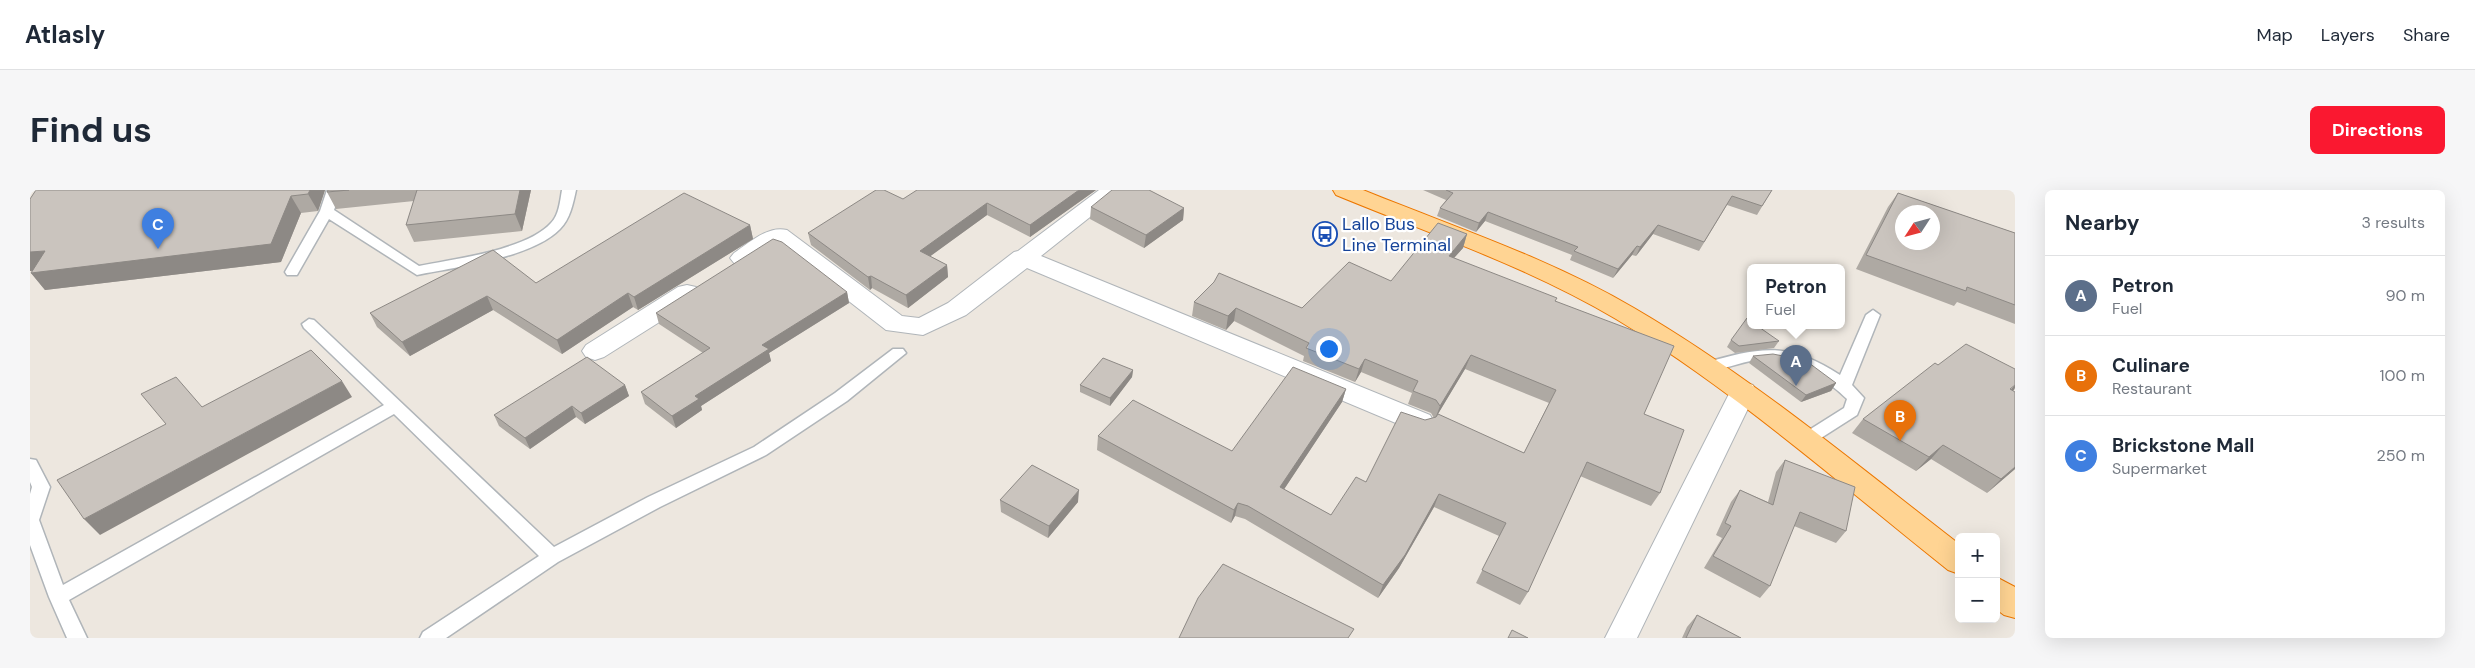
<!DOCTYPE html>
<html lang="en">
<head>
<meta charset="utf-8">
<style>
  body { margin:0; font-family:"DM Sans",sans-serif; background:#f6f6f7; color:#1f2937 }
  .controls { position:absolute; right:15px; bottom:15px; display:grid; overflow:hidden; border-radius:8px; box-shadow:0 5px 20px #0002 }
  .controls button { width:45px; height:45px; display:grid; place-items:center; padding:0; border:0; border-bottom:1px solid #e0e1e3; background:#fff; color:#1f2937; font:25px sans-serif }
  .compass { position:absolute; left:1865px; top:15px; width:45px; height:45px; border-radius:50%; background:#fff; box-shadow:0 5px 20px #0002; rotate:234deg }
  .you { position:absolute; left:1298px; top:158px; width:18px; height:18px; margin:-12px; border:4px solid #fff; border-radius:50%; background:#1a73e8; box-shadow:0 0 0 8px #1a73e833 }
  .badge { display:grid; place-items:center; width:32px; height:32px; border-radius:50%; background:#fa1830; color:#fff; font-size:16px; font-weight:700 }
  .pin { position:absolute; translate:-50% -41px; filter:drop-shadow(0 1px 2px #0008) }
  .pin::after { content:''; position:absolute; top:26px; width:18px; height:15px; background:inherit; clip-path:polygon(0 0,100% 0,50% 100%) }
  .popup { position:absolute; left:1717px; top:74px; width:98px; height:65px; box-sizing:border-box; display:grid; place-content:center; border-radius:8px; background:#fff; filter:drop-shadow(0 1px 4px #0005); font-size:16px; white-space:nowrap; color:#747a83 }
  .popup b { font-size:19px; color:#1f2937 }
  .popup::after { content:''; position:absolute; left:50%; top:100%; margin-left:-10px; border:10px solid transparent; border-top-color:#fff }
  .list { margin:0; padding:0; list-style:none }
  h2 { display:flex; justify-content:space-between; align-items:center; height:65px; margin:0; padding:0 20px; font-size:21px }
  h2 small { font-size:16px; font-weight:400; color:#747a83 }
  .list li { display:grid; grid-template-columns:32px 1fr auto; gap:15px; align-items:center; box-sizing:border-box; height:80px; padding:0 20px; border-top:1px solid #e0e1e3 }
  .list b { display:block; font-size:19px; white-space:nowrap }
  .list p { margin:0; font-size:16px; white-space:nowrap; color:#747a83 }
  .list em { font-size:16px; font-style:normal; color:#747a83 }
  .map { position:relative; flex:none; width:1985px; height:448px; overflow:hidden; border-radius:8px }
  header { display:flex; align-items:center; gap:30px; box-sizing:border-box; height:70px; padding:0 25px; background:#fff; border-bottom:1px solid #e0e1e3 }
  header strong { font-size:24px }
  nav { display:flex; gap:28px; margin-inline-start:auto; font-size:18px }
  .intro { display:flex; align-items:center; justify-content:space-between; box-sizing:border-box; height:120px; padding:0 30px }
  h1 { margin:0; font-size:35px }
  .button { padding:12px 22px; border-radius:8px; background:#fa1830; color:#fff; font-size:18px; font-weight:700 }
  main { display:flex; gap:30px; padding:0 30px }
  aside { flex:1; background:#fff; border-radius:8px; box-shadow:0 5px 20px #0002 }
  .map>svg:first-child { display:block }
</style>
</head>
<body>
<header>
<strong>Atlasly</strong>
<nav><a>Map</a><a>Layers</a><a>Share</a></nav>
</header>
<div class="intro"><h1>Find us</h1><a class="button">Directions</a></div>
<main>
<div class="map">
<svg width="1985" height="448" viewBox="0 0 1985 448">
  <rect width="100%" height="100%" fill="#ede7df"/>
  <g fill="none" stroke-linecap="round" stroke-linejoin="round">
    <defs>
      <path id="service" d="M297,0H311L304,20L389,76C424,69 497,60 521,33C529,25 530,11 532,0H546C543,14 540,29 530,39C502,68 426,77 387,85L299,29L267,85H257L255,82L290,21Z
        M1843,120L1850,125L1822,195L1834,208L1827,225L1780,255L1774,257L1768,255L1766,251L1768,247L1814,218L1817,209C1793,186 1760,165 1725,170C1710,173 1695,178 1680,182L1674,181L1672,177L1674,173C1731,157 1758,151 1810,185L1836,125Z
        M279,129L284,130L524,357L618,307L724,257L805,203L863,159H873L876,163L817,211L736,265L630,317L528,372L416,448H390L393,442L509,366L364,224L39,410L57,448H37L19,407L0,355V304L2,297L0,292V269L6,270L20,297L9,330L33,395L354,215L274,138L272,134Z"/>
      <path id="minor" d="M1069,0H1094L1011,66L1400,225L1404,232L1400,239L1390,242L1380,239L997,78L936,125L893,145L856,140L748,56C734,65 721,78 704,73L700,68L704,63C719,53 738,35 757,40L872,126L889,128L918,113L984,62L988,61Z
        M657,95L666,97L669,103L666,109L574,167L565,170L556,167L552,161L556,155L648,97Z
        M1713,192L1723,195L1726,202L1607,448H1575L1700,202L1703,195Z"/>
      <path id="trunk" d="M1303,0H1333C1424,37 1519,68 1604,118C1719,185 1823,272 1929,354V384L1918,380C1810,294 1705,201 1586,129C1499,77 1400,44 1306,5Z
        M1966,387L1985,397V428L1974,425L1966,419Z"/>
    </defs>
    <use href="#service" stroke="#b0b5b9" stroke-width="3"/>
    <use href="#minor" stroke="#b0b5b9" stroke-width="2"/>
    <use href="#trunk" stroke="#ec7700" stroke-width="2"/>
    <use href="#service" fill="#fff" fill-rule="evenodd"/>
    <use href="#minor" fill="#fff" fill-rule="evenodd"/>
    <use href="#trunk" fill="#ffd493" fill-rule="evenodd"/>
  </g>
  <path fill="#aea9a3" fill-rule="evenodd" d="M295,0L288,21L271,23L251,72L15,100L1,83L2,81H0V9Z
    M298,0H501L492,41L384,52L376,35L384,11L306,19L297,2Z
    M1066,0L1000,47L957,25L900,66L917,75L918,87L878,118L842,98L840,100L781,55L778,43L873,9Z
    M1393,0H1742L1727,25L1697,15L1669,61L1623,44L1606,66L1602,65L1583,88L1540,70L1542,65L1455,31L1446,42L1407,26L1410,18L1416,10Z
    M1868,3L1985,43V134L1927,112L1924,116L1826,79L1858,17Z
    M1061,17L1154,18L1153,30L1114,58L1060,29Z
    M720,35L723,49L608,120L603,117L532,164L463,120L380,166L347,137L340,123L506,93Z
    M1437,44L1433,58L1424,68L1526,111L1614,224L1630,303L1621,316L1550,286L1498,402L1490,415L1446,393L1469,346L1404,317L1369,378L1348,408L1215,329L1205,326L1201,333L1067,260L1068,246L1202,261L1316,199L1312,212L1254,299L1301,325L1336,292L1395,230L1404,228L1401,223L1378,214L1382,203L1331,182L1325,192L1273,171L1274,166L1204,131L1196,140L1162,126L1164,112L1272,118L1361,91ZM1435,179L1519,213L1494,263L1406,227Z
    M817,102L819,113L739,163L741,171L671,216L672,220L646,238L615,214L611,202L673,163L629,134L626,123Z
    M1701,150L1749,151L1744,158L1705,163L1697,157Z
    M1723,166L1806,193L1801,201L1771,212L1719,173Z
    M1908,175L1983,200L1985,279L1957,303L1901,269L1886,281L1822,243L1833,229Z
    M1103,180L1102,187L1080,216L1050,202V195Z
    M595,195L599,206L555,234L546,227L500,259L469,236L464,225Z
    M1755,270L1816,341L1806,353L1764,336L1740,396L1730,408L1674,378L1692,348L1686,345L1701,312L1710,300L1738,312L1746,282Z
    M970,310L1048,312L1018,348L971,322Z
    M1667,425L1711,448H1652L1657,437Z"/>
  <path fill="#8d8985" d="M280,0H295L288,21L278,4Z
    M490,0H501L492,41L485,24Z
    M1049,0H1066L1000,47V35Z
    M261,6L271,23L251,72L15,100L1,83Z
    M957,13V25L891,73L890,61Z
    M1154,18L1153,30L1114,58L1116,45Z
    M1458,22L1455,31L1446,42L1449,33Z
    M720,35L723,49L608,120L604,107Z
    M1628,35L1623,44L1606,66L1610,57Z
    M1437,44L1433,58L1414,79L1419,66Z
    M1607,56L1602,65L1583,88L1588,79Z
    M15,61L29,78L0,81V62Z
    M917,75L918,87L878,118L876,105Z
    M841,86L842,98L840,100L838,87Z
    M817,102L819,113L739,163L741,171L671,216L672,220L646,238L642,226L665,206L732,155Z
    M598,103L603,117L532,164L527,150Z
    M457,106L463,120L380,166L372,152Z
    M1206,118L1204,131L1196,140L1198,126Z
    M1441,165L1435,179L1405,229L1410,216Z
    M1335,169L1331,182L1325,192L1329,179Z
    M1103,180L1102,187L1080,216V208Z
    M312,191L322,207L70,345L54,329Z
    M1806,193L1801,201L1771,212L1776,205Z
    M595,195L599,206L555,234L551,223Z
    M1985,195V198L1984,200L1967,213Z
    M1316,199L1312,212L1247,310L1250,297Z
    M542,216L546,227L500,259L495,248Z
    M1913,255L1901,269L1886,281L1899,267Z
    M1985,277V279L1957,303L1971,289Z
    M1049,300L1048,312L1018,348L1019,336Z
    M1409,304L1404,317L1369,378L1348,408L1353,395Z
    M1208,313L1205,326L1201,333L1204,320Z"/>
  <path fill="#cac4be" stroke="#8d8985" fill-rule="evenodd" d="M6,0H280L278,4L261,6L241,54L1,83L15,61L0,62V9Z
    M298,0H319L297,2Z
    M387,0H490L485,24L376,35Z
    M846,0H854L873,9L887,0H1049L1000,35L957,13L890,61L917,75L876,105L841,86L838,87L778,43Z
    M1082,0H1119L1154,18L1116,45L1061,17Z
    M1416,0H1742L1732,16L1702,6L1674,52L1628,35L1610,57L1607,56L1588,79L1544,61L1548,57L1458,22L1449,33L1410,18L1423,3Z
    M654,3L720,35L604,107L598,103L527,150L457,106L372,152L340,123L463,60L506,93Z
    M1868,3L1985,43V115L1937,97L1936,101L1836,65ZM1872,22H1902V52H1872Z
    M1408,33L1437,44L1419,66L1527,108L1525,111L1644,156L1614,224L1654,240L1630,303L1557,272L1498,402L1452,380L1476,333L1409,304L1375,365L1353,395L1218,316L1208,313L1204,320L1068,246L1103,210L1202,261L1263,177L1316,199L1250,297L1301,325L1326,287L1336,292L1371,222L1395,230L1406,227L1408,224L1494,263L1526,200L1441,165L1410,216L1406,210L1383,201L1388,191L1335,169L1329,179L1276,158L1279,153L1206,118L1198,126L1164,112L1184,92L1189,83L1272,118L1319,72L1361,91Z
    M743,49L752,52L817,102L732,155L739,159L665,206L669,209L642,226L611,202L680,158L626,123Z
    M1717,128L1721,131V135H1726L1749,151L1709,156L1701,150Z
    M1936,154L1985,179V195L1980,199L1985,202V277L1971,289L1913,255L1899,267L1833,229L1905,173L1908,175Z
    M281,160L312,191L54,329L27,290L136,234L111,204L146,187L172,217Z
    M1743,164L1768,169L1779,173L1806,193L1776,205L1723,166Z
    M557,167L595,195L551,223L542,216L495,248L464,225Z
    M1073,168L1103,180L1080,208L1050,195Z
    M1755,270L1825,297L1816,341L1770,322L1740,396L1683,366L1701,336L1695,333L1710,300L1743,315Z
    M1002,275L1049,300L1019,336L970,310Z
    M1193,374L1324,439L1318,448H1149L1168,408Z
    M1667,425L1711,448H1656Z
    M1482,440L1498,448H1478Z"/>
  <defs>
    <symbol id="bus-ring" viewBox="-11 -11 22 22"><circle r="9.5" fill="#fff" stroke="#1a4fb4" stroke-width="1.5"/><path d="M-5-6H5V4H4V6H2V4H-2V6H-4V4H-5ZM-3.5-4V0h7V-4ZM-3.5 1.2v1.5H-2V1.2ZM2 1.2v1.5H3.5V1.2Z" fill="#1a4fb4"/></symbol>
  </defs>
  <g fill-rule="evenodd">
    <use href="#bus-ring" x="1281" y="30" width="28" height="28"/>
  </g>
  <g text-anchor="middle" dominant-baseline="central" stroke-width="4.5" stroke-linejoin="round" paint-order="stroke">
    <g font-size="18" fill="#164399" stroke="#fff" text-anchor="start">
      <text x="1312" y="34">Lallo Bus<tspan x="1312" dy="21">Line Terminal</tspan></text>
    </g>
  </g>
</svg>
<div class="controls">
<button>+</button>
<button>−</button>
</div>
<svg class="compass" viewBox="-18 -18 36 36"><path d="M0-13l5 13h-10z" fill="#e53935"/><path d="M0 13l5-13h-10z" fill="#747a83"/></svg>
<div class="you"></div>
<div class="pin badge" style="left:1766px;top:196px;background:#5c6f8a">A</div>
<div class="popup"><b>Petron</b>Fuel</div>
<div class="pin badge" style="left:1870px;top:251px;background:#e8710a">B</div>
<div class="pin badge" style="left:128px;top:59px;background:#3f7fe0">C</div>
</div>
<aside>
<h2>Nearby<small>3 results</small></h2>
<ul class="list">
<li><span class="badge" style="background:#5c6f8a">A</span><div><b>Petron</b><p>Fuel</p></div><em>90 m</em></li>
<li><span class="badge" style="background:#e8710a">B</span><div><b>Culinare</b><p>Restaurant</p></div><em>100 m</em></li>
<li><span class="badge" style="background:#3f7fe0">C</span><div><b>Brickstone Mall</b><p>Supermarket</p></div><em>250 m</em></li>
</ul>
</aside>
</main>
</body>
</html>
